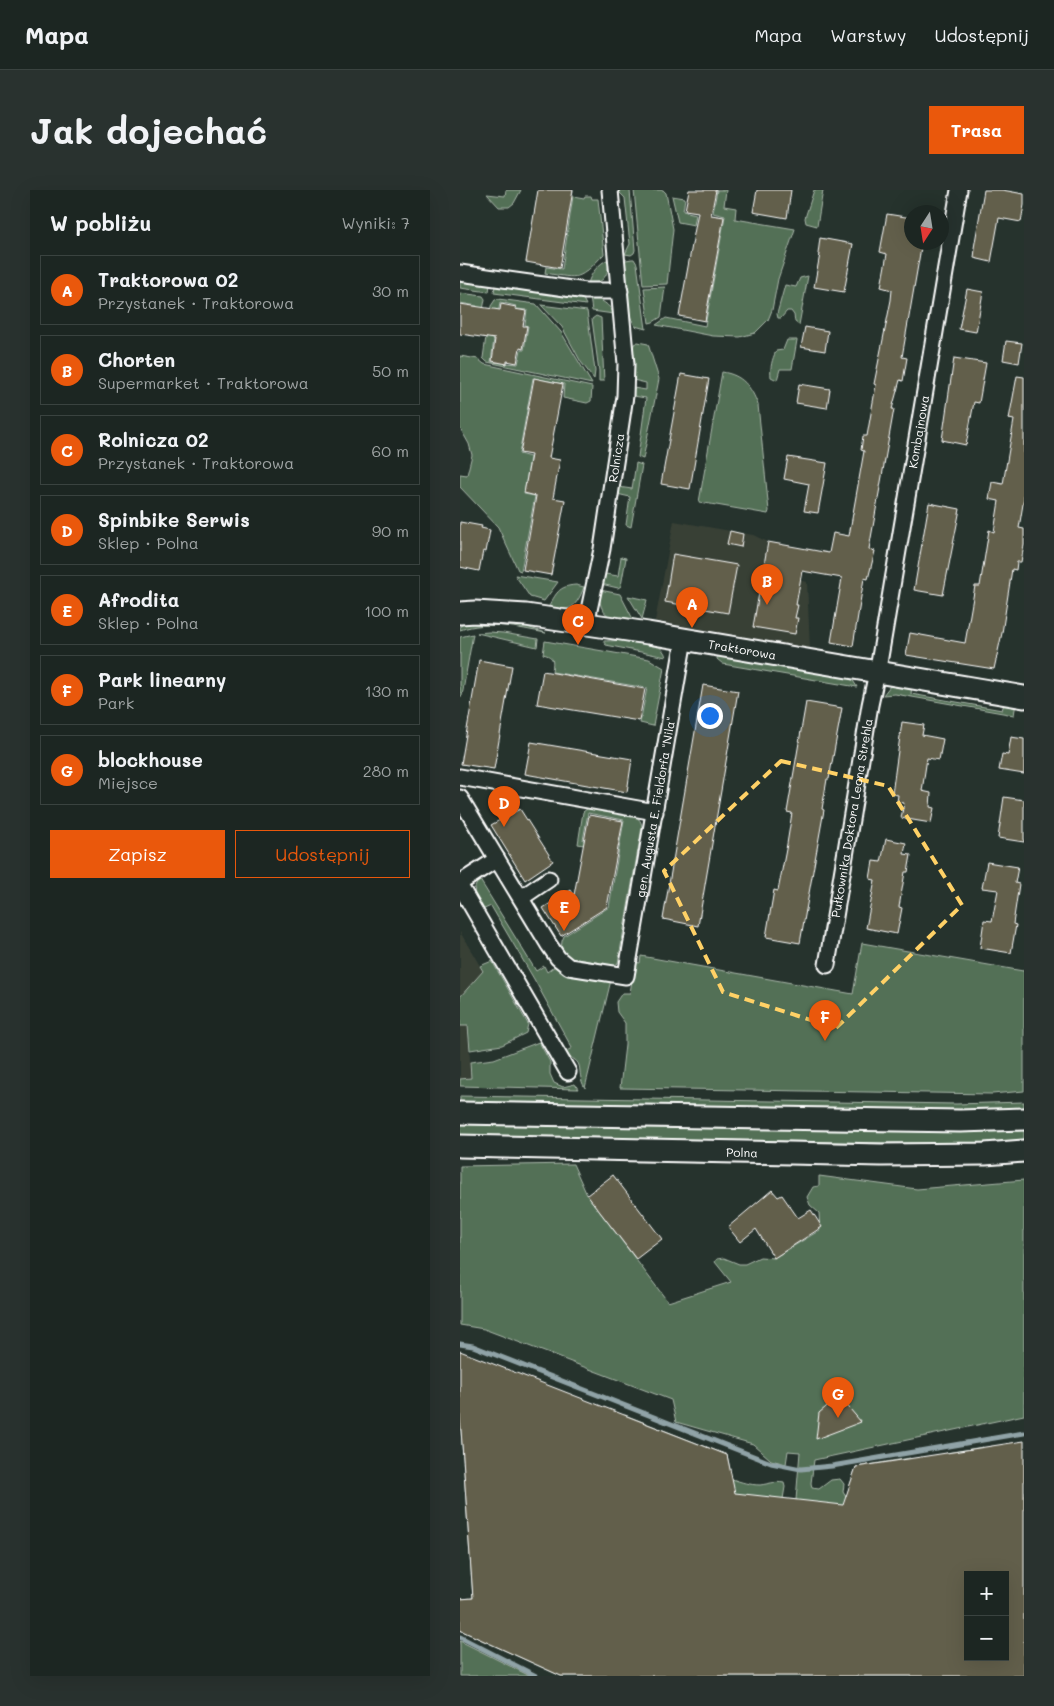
<!DOCTYPE html>
<html lang="pl">
<head>
<meta charset="utf-8">
<style>
  body { margin:0; font-family:Mali,sans-serif; background:#29322f; color:#f1f3f6 }
  .controls { position:absolute; right:15px; bottom:15px; display:grid; overflow:hidden; border-radius:0px; box-shadow:0 5px 20px #0002 }
  .controls button { width:45px; height:45px; display:grid; place-items:center; padding:0; border:0; border-bottom:1px solid #3a4340; background:#1c2622; color:#f1f3f6; font:25px sans-serif }
  .compass { position:absolute; left:444px; top:15px; width:45px; height:45px; border-radius:50%; background:#1c2622; box-shadow:0 5px 20px #0002; rotate:192deg }
  .you { position:absolute; left:249px; top:525px; width:18px; height:18px; margin:-12px; border:4px solid #fff; border-radius:50%; background:#1a73e8; box-shadow:0 0 0 8px #1a73e833 }
  .badge { display:grid; place-items:center; width:32px; height:32px; border-radius:50%; background:#ea580c; color:#fff; font-size:16px; font-weight:700 }
  .pin { position:absolute; translate:-50% -41px; filter:drop-shadow(0 1px 2px #0008) }
  .pin::after { content:''; position:absolute; top:26px; width:18px; height:15px; background:inherit; clip-path:polygon(0 0,100% 0,50% 100%) }
  .list { margin:0; padding:0; list-style:none }
  h2 { display:flex; justify-content:space-between; align-items:center; height:65px; margin:0; padding:0 20px; font-size:21px }
  h2 small { font-size:16px; font-weight:400; color:#a0a5a5 }
  .list li { display:grid; grid-template-columns:32px 1fr auto; gap:15px; align-items:center; box-sizing:border-box; height:70px; margin:0 10px 10px; padding:0 10px; border:1px solid #3a4340; border-radius:0px }
  .list b { display:block; font-size:19px; white-space:nowrap }
  .list p { margin:0; font-size:16px; white-space:nowrap; color:#a0a5a5 }
  .list em { font-size:16px; font-style:normal; color:#a0a5a5 }
  .actions { display:flex; gap:10px; padding:15px 20px }
  .actions a { flex:1; padding:11px 0; border:1px solid #ea580c; border-radius:0px; text-align:center; font-size:18px; color:#ea580c }
  .actions .main { background:#ea580c; color:#fff }
  .map { position:relative; flex:none; width:564px; height:1486px; overflow:hidden; border-radius:0px }
  header { display:flex; align-items:center; gap:30px; box-sizing:border-box; height:70px; padding:0 25px; background:#1c2622; border-bottom:1px solid #3a4340 }
  header strong { font-size:24px }
  nav { display:flex; gap:28px; margin-inline-start:auto; font-size:18px }
  .intro { display:flex; align-items:center; justify-content:space-between; box-sizing:border-box; height:120px; padding:0 30px }
  h1 { margin:0; font-size:35px }
  .button { padding:12px 22px; border-radius:0px; background:#ea580c; color:#fff; font-size:18px; font-weight:700 }
  main { display:flex; gap:30px; padding:0 30px }
  aside { flex:1; background:#1c2622; border-radius:0px; box-shadow:0 5px 20px #0002 }
  .map>svg:first-child { display:block }
</style>
</head>
<body>
<header>
<strong>Mapa</strong>
<nav><a>Mapa</a><a>Warstwy</a><a>Udostępnij</a></nav>
</header>
<div class="intro"><h1>Jak dojechać</h1><a class="button">Trasa</a></div>
<main>
<aside>
<h2>W pobliżu<small>Wyniki: 7</small></h2>
<ul class="list">
<li><span class="badge">A</span><div><b>Traktorowa 02</b><p>Przystanek · Traktorowa</p></div><em>30 m</em></li>
<li><span class="badge">B</span><div><b>Chorten</b><p>Supermarket · Traktorowa</p></div><em>50 m</em></li>
<li><span class="badge">C</span><div><b>Rolnicza 02</b><p>Przystanek · Traktorowa</p></div><em>60 m</em></li>
<li><span class="badge">D</span><div><b>Spinbike Serwis</b><p>Sklep · Polna</p></div><em>90 m</em></li>
<li><span class="badge">E</span><div><b>Afrodita</b><p>Sklep · Polna</p></div><em>100 m</em></li>
<li><span class="badge">F</span><div><b>Park linearny</b><p>Park</p></div><em>130 m</em></li>
<li><span class="badge">G</span><div><b>blockhouse</b><p>Miejsce</p></div><em>280 m</em></li>
</ul>
<div class="actions"><a class="main">Zapisz</a><a>Udostępnij</a></div>
</aside>
<div class="map">
<svg width="564" height="1486" viewBox="0 0 564 1486">
  <rect width="100%" height="100%" fill="#26332d"/>
  <filter id="ink" filterUnits="userSpaceOnUse"><feTurbulence type="fractalNoise" baseFrequency=".02" numOctaves="2"/><feDisplacementMap in="SourceGraphic" scale="10" xChannelSelector="R" yChannelSelector="G"/><feConvolveMatrix kernelMatrix="1 2 1 2 8 2 1 2 1" color-interpolation-filters="sRGB"/></filter>
  <g filter="url(#ink)">
    <path fill="#384036" d="M214,331L293,345L308,352L332,356L326,388L347,392L350,458L195,431Z
      M0,742L23,781L0,807Z
      M8,835L11,888L0,889V836Z"/>
    <path fill="#536f56" stroke="#a9b7aa" fill-rule="evenodd" d="M46,0H61L54,13L49,17H39L27,4L45,6Z
      M159,0H169L170,1L175,60L174,63L171,65L165,64L170,54L165,8L159,2Z
      M174,0H203L206,3L213,39L207,94L183,95Z
      M257,0H266L264,16L276,18L275,29L335,39L318,89L312,120L308,130L295,143L280,147L253,146L196,135L206,128L245,136L265,26L253,23Z
      M354,0H363L357,36L346,33L345,28Z
      M113,6L124,8L125,6H131L132,9H138L144,64C118,91 121,89 85,83L86,77L102,79Z
      M212,6L225,8L223,21L236,24L234,35L218,32Z
      M149,69C149,84 144,94 128,94C130,84 139,73 149,69Z
      M172,69H174L177,74L186,139L175,136L170,126L164,73L166,70Z
      M348,86L339,135L335,132L334,125L331,121H327L321,128H318L317,124L325,95L336,97L340,88Z
      M0,90L30,94L29,102L0,98Z
      M35,95L122,107L126,115L34,103Z
      M205,97L201,127L193,132L189,133L184,98Z
      M0,103L23,106L25,109L23,120L17,119V116L0,113Z
      M130,107C141,109 149,114 154,124L132,121Z
      M38,109L76,114L101,142L132,194L27,172L23,168L26,147L34,149L31,172L58,174L61,160H64L68,136L65,135L67,120L56,119V116L40,112L36,137L29,136L31,116L35,110Z
      M81,115L127,121L135,181L134,189L121,172L102,137Z
      M136,126L141,128L144,191H139V181L132,129Z
      M327,150H337L332,179H320L317,190L311,187C310,177 312,170 316,161L323,160Z
      M178,152L188,154L199,189L183,269L178,267L186,208L173,206V198L186,200V193L173,190V158L174,154Z
      M0,166L18,169L24,174L132,197L131,211L127,213L103,208L104,194L73,188L59,264L70,267L64,304L75,306L61,381L58,380L38,337L0,297V284L7,285L12,265L9,254L0,238Z
      M262,182C282,185 291,196 298,215L309,321L308,324L239,312Z
      M176,273L182,275L171,337L166,335L170,307L157,304L158,297L172,299Z
      M161,367L166,368L161,396L158,398L141,394V385L145,384L158,386Z
      M55,385L98,392L84,411L70,407Z
      M116,395L124,397C116,418 110,422 88,418C96,404 98,396 116,395Z
      M140,400L160,404L175,433C153,430 137,427 140,400Z
      M168,406L187,410L182,429Z
      M8,432L54,433L86,443C58,438 28,430 0,440V436Z
      M29,442L43,443L78,449L77,457L17,443Z
      M13,444L2,506H0V447Z
      M85,451L189,469L204,478L193,536L180,533L187,498L92,482C93,471 95,467 83,464Z
      M143,451C161,451 201,445 206,467L146,455Z
      M258,462L389,484L397,497L263,474L257,469Z
      M434,491L452,495L451,504L542,520L545,511L556,513L554,525L435,504L423,505Z
      M128,618L171,624C178,627 181,630 182,637L158,773L152,777C133,774 113,775 101,760L102,751L104,746L149,717L164,630L128,623L123,650L125,651L124,655L118,654L123,622Z
      M20,690L76,781L84,776L87,782L95,776L110,785L151,790L125,898C114,879 129,872 101,864L112,858L74,789L31,716L22,720C15,711 10,699 20,690Z
      M402,753L563,781L564,780V901L532,904L160,898L165,855V833L157,822L156,812L162,803H170L175,772L180,773L181,766L393,804Z
      M32,771L68,834L66,843L42,855L10,860L8,836H0V807L23,781L20,776Z
      M79,852L90,872V884L94,893L103,897L115,894L118,899L0,896V889L11,888L10,872L34,869Z
      M0,906L496,914L564,912V918L496,921L55,914L0,912Z
      M0,934L494,942L564,939V951L493,954L16,946L0,945Z
      M113,974L127,1005L208,1112L271,1092L255,1072L257,1069L264,1068L279,1074H285L300,1067L314,1068L360,1040L359,1023L350,1015L347,1007L353,997L359,996V986L457,999L564,990V1225L354,1270L351,1293L352,1298L359,1299L371,1290L380,1289L384,1294L383,1302L386,1307L396,1277L450,1268L455,1276L486,1273V1263L523,1257L537,1316L564,1486H101L0,1440V1409L13,1408L0,1226L150,1227L165,1225L267,1265L272,1289C281,1292 290,1295 300,1295C309,1294 314,1291 324,1293L325,1297L323,1309L336,1310L340,1262L328,1261L326,1274L311,1270L293,1254L216,1232L211,1210L24,1139L0,1135V976ZM508,1385H545V1467H508Z
      M0,1451L70,1486H0Z"/>
    <g fill="none" stroke-linecap="round" stroke-linejoin="round">
      <path stroke="#90a3a7" stroke-width="5" d="M0,1154L13,1156L311,1273L341,1279L372,1276L564,1243
        M0,1447L76,1486"/>
    </g>
    <path fill="#625f4b" stroke="#fff" fill-rule="evenodd" d="M78,0H113L100,78L66,72Z
      M229,0H256L251,25L264,27L245,131L219,126L238,22L225,20Z
      M297,0H331L327,28L293,22Z
      M524,0H542L564,4V15L561,32L539,28L531,72L514,68L515,59L514,58Z
      M427,24L452,28V52H462L442,167L447,168L443,191L440,190L432,219H434L409,359L415,361L408,389L404,388L393,456L371,452L382,388L342,381L336,415H338L335,428H338L335,444L293,437L308,352L369,363L373,343L389,346L404,261L401,260L403,246H407L416,195L414,194L431,110L432,100L421,97L427,64L420,62Z
      M360,48L393,54L384,102L354,97L360,64H358Z
      M507,99L523,102L516,142L499,139Z
      M0,114L40,120L41,114L56,117L55,119L66,121L63,136H67L63,159L60,158L57,173L47,171V174L32,171L35,149L0,144Z
      M345,137L368,141L365,161L341,157Z
      M546,151L562,153L559,173L543,170Z
      M494,168L526,173L519,213L514,212L506,255L482,250Z
      M221,184L249,189L230,299L201,294Z
      M557,186L564,187V308L559,338L564,339V355L561,372H557L556,380L552,379L542,443L534,479L446,465L450,443L505,453L515,396H520L529,340L534,342L539,311L529,309L532,292L543,294L554,230L549,229Z
      M74,188L103,194L89,268L100,270L93,308L105,310L91,385L63,380L76,306L64,303L71,265L60,263Z
      M339,194L370,199L367,218L336,213Z
      M328,267L367,273L358,323L344,321L349,294L324,289Z
      M469,313L500,319L483,405L454,400Z
      M0,332L22,336L21,338L30,340L26,362L23,361L19,381L0,377Z
      M270,341L283,344L281,357L267,354Z
      M213,364L277,375L268,423L205,412Z
      M19,470L52,476L34,579L1,574Z
      M83,481L185,499L179,531L77,514Z
      M243,495L278,501L238,736L203,729Z
      M346,512L382,518L369,589H367L362,619L364,620L340,753L306,747L314,700L318,701L327,654L332,623L327,622Z
      M442,532L464,535L462,545L483,549L479,570L467,568L462,601L471,603L470,617L474,618L471,633L441,628L444,613L437,612L438,605L432,604Z
      M551,547L564,549V584L539,580L542,564L548,565Z
      M71,552L172,569L167,602L65,584Z
      M544,607L564,610V652L538,648Z
      M60,619L93,671L65,690L31,635Z
      M129,625L163,631L147,717L101,746L83,718L111,700L114,705Z
      M426,649L446,653L444,664L451,665L448,682H445L439,717L442,718L437,744L406,738L415,690L410,689L413,671L421,672Z
      M527,672L558,677L555,693L559,694L553,734L556,735L551,763L520,758L524,730L532,731L538,700L522,698Z
      M153,985L202,1049L176,1069L127,1005Z
      M312,1000L318,1007L322,1005L338,1028L351,1020L362,1037L314,1068L296,1039L280,1052L268,1037Z
      M0,1161L267,1265L275,1303L383,1315L396,1277L564,1251V1486H101L0,1440V1409L13,1408L0,1226ZM508,1385H545V1467H508Z
      M379,1206L401,1232L356,1249L359,1223Z"/>
    <g fill="none" stroke-linecap="round" stroke-linejoin="round">
      <defs>
        <g id="street">
          <path d="M0,83L126,101H160"/>
          <path id="s1" d="M126,434L142,359L165,206L166,174L150,0"/>
          <path d="M0,587L195,622"/>
          <path id="s2" d="M0,608L89,755L98,768L109,777L166,786L224,449"/>
          <path d="M0,693L37,669"/>
          <path d="M0,696L108,882"/>
          <path d="M61,708L89,689"/>
          <path id="s3" d="M367,775L410,515L419,473L499,0"/>
        </g>
        <g id="secondary">
          <path id="s4" d="M0,423L15,422L66,425L188,443L564,507"/>
          <path d="M0,923L500,931L564,929"/>
          <path id="s5" d="M0,956L421,965L525,964L564,961"/>
        </g>
      </defs>
      <use href="#street" stroke="#fff" stroke-width="19"/>
      <use href="#secondary" stroke="#fff" stroke-width="25"/>
      <use href="#street" stroke="#26332d" stroke-width="15"/>
      <use href="#secondary" stroke="#26332d" stroke-width="21"/>
    </g>
  </g>
  <path fill="none" stroke="#ffd166" stroke-width="4" stroke-dasharray="10 6" stroke-linejoin="round" d="M321,571L428,596L502,715L376,838L263,802L204,681Z"/>
  <g text-anchor="middle" dominant-baseline="central" stroke-width="4" stroke-linejoin="round" paint-order="stroke">
    <g font-size="12" fill="#fff" stroke="#26332d">
      <text stroke="none"><textPath href="#s3" startOffset="541">Kombajnowa</textPath></text>
      <text stroke="none"><textPath href="#s1" startOffset="169">Rolnicza</textPath></text>
      <text stroke="none"><textPath href="#s4" startOffset="285">Traktorowa</textPath></text>
      <text stroke="none"><textPath href="#s2" startOffset="431">gen. Augusta E. Fieldorfa "Nila"</textPath></text>
      <text stroke="none"><textPath href="#s3" startOffset="149">Pułkownika Doktora Leona Strehla</textPath></text>
      <text stroke="none"><textPath href="#s5" startOffset="282">Polna</textPath></text>
    </g>
  </g>
</svg>
<div class="controls">
<button>+</button>
<button>−</button>
</div>
<svg class="compass" viewBox="-18 -18 36 36"><path d="M0-13l5 13h-10z" fill="#e53935"/><path d="M0 13l5-13h-10z" fill="#a0a5a5"/></svg>
<div class="you"></div>
<div class="pin badge" style="left:232px;top:438px">A</div>
<div class="pin badge" style="left:307px;top:415px">B</div>
<div class="pin badge" style="left:118px;top:455px">C</div>
<div class="pin badge" style="left:44px;top:637px">D</div>
<div class="pin badge" style="left:104px;top:741px">E</div>
<div class="pin badge" style="left:365px;top:851px">F</div>
<div class="pin badge" style="left:378px;top:1228px">G</div>
</div>
</main>
</body>
</html>
